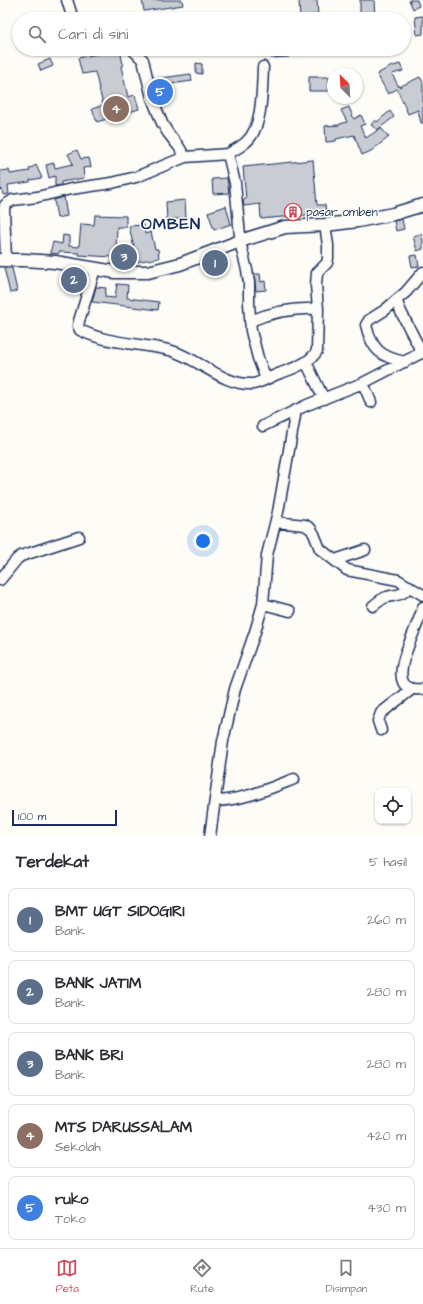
<!DOCTYPE html>
<html lang="id">
<head>
<meta charset="utf-8">
<style>
  body { margin:0; font-family:"Architects Daughter",sans-serif; background:#f2f2f3; color:#2b2b33 }
  .controls { position:absolute; right:12px; bottom:12px; display:grid; overflow:hidden; border-radius:8px; box-shadow:0 1px 3px #0004 }
  .controls button { width:36px; height:36px; display:grid; place-items:center; padding:0; border:0; border-bottom:1px solid #e1e1e2; background:#fff; color:#2b2b33; font:20px sans-serif }
  .compass { position:absolute; left:327px; top:68px; width:36px; height:36px; border-radius:50%; background:#fff; box-shadow:0 1px 3px #0004; rotate:336deg }
  .scale { position:absolute; left:12px; bottom:10px; width:105px; box-sizing:border-box; padding-left:4px; border:2px solid #1b2f5e; border-top:0; font-size:11px; line-height:14px; white-space:nowrap; color:#1b2f5e; -webkit-text-stroke:3px #fdfcf7; paint-order:stroke }
  .you { position:absolute; left:203px; top:541px; width:14px; height:14px; margin:-10px; border:3px solid #fff; border-radius:50%; background:#1a73e8; box-shadow:0 0 0 6px #1a73e833 }
  .badge { display:grid; place-items:center; width:26px; height:26px; border-radius:50%; background:#d1495b; color:#fff; font-size:13px; font-weight:700 }
  .pin { position:absolute; translate:-50% -50%; border:2px solid #fff; box-shadow:0 1px 4px #0006 }
  .list { margin:0; padding:0; list-style:none }
  h2 { display:flex; justify-content:space-between; align-items:center; height:52px; margin:0; padding:0 16px; font-size:17px }
  h2 small { font-size:13px; font-weight:400; color:#7c7c81 }
  .list li { display:grid; grid-template-columns:26px 1fr auto; gap:12px; align-items:center; box-sizing:border-box; height:64px; margin:0 8px 8px; padding:0 8px; border:1px solid #e1e1e2; border-radius:8px }
  .list b { display:block; font-size:15px; white-space:nowrap }
  .list p { margin:0; font-size:13px; white-space:nowrap; color:#7c7c81 }
  .list em { font-size:13px; font-style:normal; color:#7c7c81 }
  .icon { flex:none; width:22px; height:22px; fill:none; stroke:currentColor; stroke-width:2; stroke-linecap:round; stroke-linejoin:round }
  .map { position:relative; flex:none; width:423px; height:836px; overflow:hidden }
  .search { position:absolute; background:#fff; box-shadow:0 1px 3px #0004; left:12px; right:12px; top:12px; height:44px; display:flex; align-items:center; gap:10px; box-sizing:border-box; padding:0 14px; border-radius:22px; color:#7c7c81; font-size:15px }
  .sheet { height:412px; background:#fff }
  nav { display:flex; justify-content:space-around; align-items:center; box-sizing:border-box; height:56px; border-top:1px solid #e1e1e2; background:#fff; font-size:11px; color:#7c7c81 }
  nav a { display:grid; justify-items:center; gap:2px }
  nav .on { color:#d1495b }
  .map>svg:first-child { display:block }
</style>
</head>
<body>
<div class="map">
<svg width="423" height="836" viewBox="0 0 423 836">
  <rect width="100%" height="100%" fill="#fdfcf7"/>
  <filter id="ink" filterUnits="userSpaceOnUse"><feTurbulence type="fractalNoise" baseFrequency=".025" numOctaves="2"/><feDisplacementMap in="SourceGraphic" scale="8" xChannelSelector="R" yChannelSelector="G"/><feConvolveMatrix kernelMatrix="1 2 1 2 8 2 1 2 1" color-interpolation-filters="sRGB"/></filter>
  <g filter="url(#ink)">
    <path fill="#c9ccd3" stroke="#1b2f5e" d="M142,0H182L183,5L144,11Z
      M299,0H317L318,15H310V19H300Z
      M360,0H374L375,19H360Z
      M409,0H417L419,6L413,9Z
      M423,16V34L417,35L415,17Z
      M120,49L123,65L121,66L128,97L135,95L139,109L97,122L92,109L103,105L95,72L82,74L78,58Z
      M270,49H289V57L271,58Z
      M50,59L53,66L41,71L38,64Z
      M196,63L202,64V74L196,73Z
      M400,64L403,71L392,74L399,87L420,77L423,82V123H421L418,110L408,114L397,89L388,94L377,74L390,67Z
      M191,74L192,81L164,85L166,99H160L154,79Z
      M309,77H329V91H309Z
      M349,107L354,119L361,115L365,124L360,126L366,138L381,128L389,137L371,151L362,155L354,135L336,139V141L326,142L325,126L340,125V124L347,122L341,110Z
      M390,111L394,117L377,130L371,125L375,120L377,122Z
      M77,150L81,159L89,158L91,167L83,168L84,178L61,182V185L55,186V176L49,178L46,165L54,163L55,168L73,164L68,154Z
      M313,160L317,205H325L326,213L261,219L260,204L244,206L243,200L246,199L243,167Z
      M36,165L42,178L30,180V182L8,185L9,194L3,195L2,189L0,190V171L9,170L10,174L30,171L29,169Z
      M227,178L229,193L213,194L212,179Z
      M64,197L67,216L57,218L54,200Z
      M185,200L186,218L167,220L166,202Z
      M226,206L231,224L214,230L208,212Z
      M95,215L126,216V227H117L116,248H134L129,226L144,225L145,234L151,232L155,249H158L159,258L129,263V264H112V257L79,255V253L59,252L58,254L50,253L53,242L62,244L63,235L69,236V246L79,247L81,224L94,225Z
      M402,219L404,229L396,231L394,221Z
      M421,234L423,241V249L417,251L413,236Z
      M417,255L419,266L412,267L410,256Z
      M4,268H12L17,291L10,293Z
      M254,274H260L261,282L265,281L266,290L256,291Z
      M117,284L128,285L127,298L159,302L158,310L92,302L96,287L106,288L105,297L115,298Z"/>
    <g fill="none" stroke-linecap="round" stroke-linejoin="round">
      <defs>
        <path id="minor" d="M67,0L73,19
          M132,49L143,60L152,98L162,123L168,133L179,147L185,157
          M228,154C234,150 241,147 246,142C263,128 262,88 263,67
          M6,259L4,209L5,205L13,200L37,197L71,189L112,183L136,177L185,157L228,154L235,183L241,246L247,270L249,283V303L251,331L258,358L266,379
          M95,269L79,321L78,326L80,330C107,344 139,343 169,350C197,357 223,386 253,384C261,383 273,375 281,373C294,368 310,363 317,351L318,309L316,285L317,273L327,263L328,258V245L325,225
          M396,300L401,312L422,353
          M250,321C272,312 294,308 318,309
          M306,362L324,399
          M405,362C381,357 372,350 366,325L369,320L385,310L406,292L423,272
          M363,383L371,402
          M263,426L307,405L363,383L423,352
          M276,522L305,525L311,529L314,534L320,549L347,570L398,580L423,595
          M335,560L365,550
          M0,580L17,559L21,556L79,537
          M263,604L290,611
          M373,606C377,603 382,598 387,597C397,594 402,597 409,586
          M423,607C419,625 395,666 403,682C406,689 416,690 423,689
          M381,730L378,721L381,713L412,689
          M215,801C243,800 268,789 294,779
          M210,836L223,741L235,689L255,632L263,604L267,555L278,512L296,410"/>
        <path id="major" d="M0,260H24L55,262L115,272H148L180,264L240,241L285,227L325,225L358,221L393,214L423,205"/>
      </defs>
      <use href="#minor" stroke="#1b2f5e" stroke-width="13"/>
      <use href="#major" stroke="#1b2f5e" stroke-width="15"/>
      <use href="#minor" stroke="#fdfcf7" stroke-width="10"/>
      <use href="#major" stroke="#fdfcf7" stroke-width="12"/>
    </g>
  </g>
  <defs>
    <symbol id="building-ring" viewBox="-11 -11 22 22"><circle r="9.5" fill="#fdfcf7" stroke="#d1495b" stroke-width="1.5"/><path d="M-4-6H4V6H1V3H-1V6H-4ZM-2.5-4.3h1.7v1.8h-1.7ZM.8-4.3h1.7v1.8H.8ZM-2.5-1h1.7V.8h-1.7ZM.8-1h1.7V.8H.8Z" fill="#d1495b"/></symbol>
  </defs>
  <g fill-rule="evenodd">
    <use href="#building-ring" x="283" y="202" width="20" height="20"/>
  </g>
  <g text-anchor="middle" dominant-baseline="central" stroke-width="3" stroke-linejoin="round" paint-order="stroke">
    <g font-size="12" fill="#1b2f5e" stroke="#fdfcf7" text-anchor="start">
      <text x="306" y="212">pasar omben</text>
    </g>
    <g font-size="16" font-weight="bold" letter-spacing="1" fill="#1b2f5e" stroke="#fdfcf7">
      <text x="171" y="224">OMBEN</text>
    </g>
  </g>
</svg>
<div class="controls">
<button><svg class="icon" aria-label="locate" viewBox="0 0 24 24"><circle cx="12" cy="12" r="6"/><path d="M12 2v4M12 18v4M2 12h4M18 12h4"/></svg></button>
</div>
<svg class="compass" viewBox="-18 -18 36 36"><path d="M0-13l5 13h-10z" fill="#e53935"/><path d="M0 13l5-13h-10z" fill="#7c7c81"/></svg>
<div class="scale">100 m</div>
<div class="you"></div>
<div class="pin badge" style="left:215px;top:263px;background:#5c6f8a">1</div>
<div class="pin badge" style="left:74px;top:280px;background:#5c6f8a">2</div>
<div class="pin badge" style="left:124px;top:257px;background:#5c6f8a">3</div>
<div class="pin badge" style="left:116px;top:109px;background:#8d6e63">4</div>
<div class="pin badge" style="left:160px;top:92px;background:#3f7fe0">5</div>
<div class="search"><svg class="icon" aria-label="search" viewBox="0 0 24 24"><circle cx="10" cy="10" r="6"/><path d="M15 15l6 6"/></svg>Cari di sini</div>
</div>
<section class="sheet">
<h2>Terdekat<small>5 hasil</small></h2>
<ul class="list">
<li><span class="badge" style="background:#5c6f8a">1</span><div><b>BMT UGT SIDOGIRI</b><p>Bank</p></div><em>260 m</em></li>
<li><span class="badge" style="background:#5c6f8a">2</span><div><b>BANK JATIM</b><p>Bank</p></div><em>280 m</em></li>
<li><span class="badge" style="background:#5c6f8a">3</span><div><b>BANK BRI</b><p>Bank</p></div><em>280 m</em></li>
<li><span class="badge" style="background:#8d6e63">4</span><div><b>MTS DARUSSALAM</b><p>Sekolah</p></div><em>420 m</em></li>
<li><span class="badge" style="background:#3f7fe0">5</span><div><b>ruko</b><p>Toko</p></div><em>430 m</em></li>
</ul>
</section>
<nav>
<a class="on"><svg class="icon" aria-label="map" viewBox="0 0 24 24"><path d="M3 6l6-2 6 2 6-2v14l-6 2-6-2-6 2zM9 4v14M15 6v14"/></svg>Peta</a>
<a><svg class="icon" aria-label="directions" viewBox="0 0 24 24"><path d="M12 3l9 9-9 9-9-9zM9 14v-3h6M13 9l2 2-2 2"/></svg>Rute</a>
<a><svg class="icon" aria-label="saved" viewBox="0 0 24 24"><path d="M7 4h10v16l-5-4-5 4z"/></svg>Disimpan</a>
</nav>
</body>
</html>
